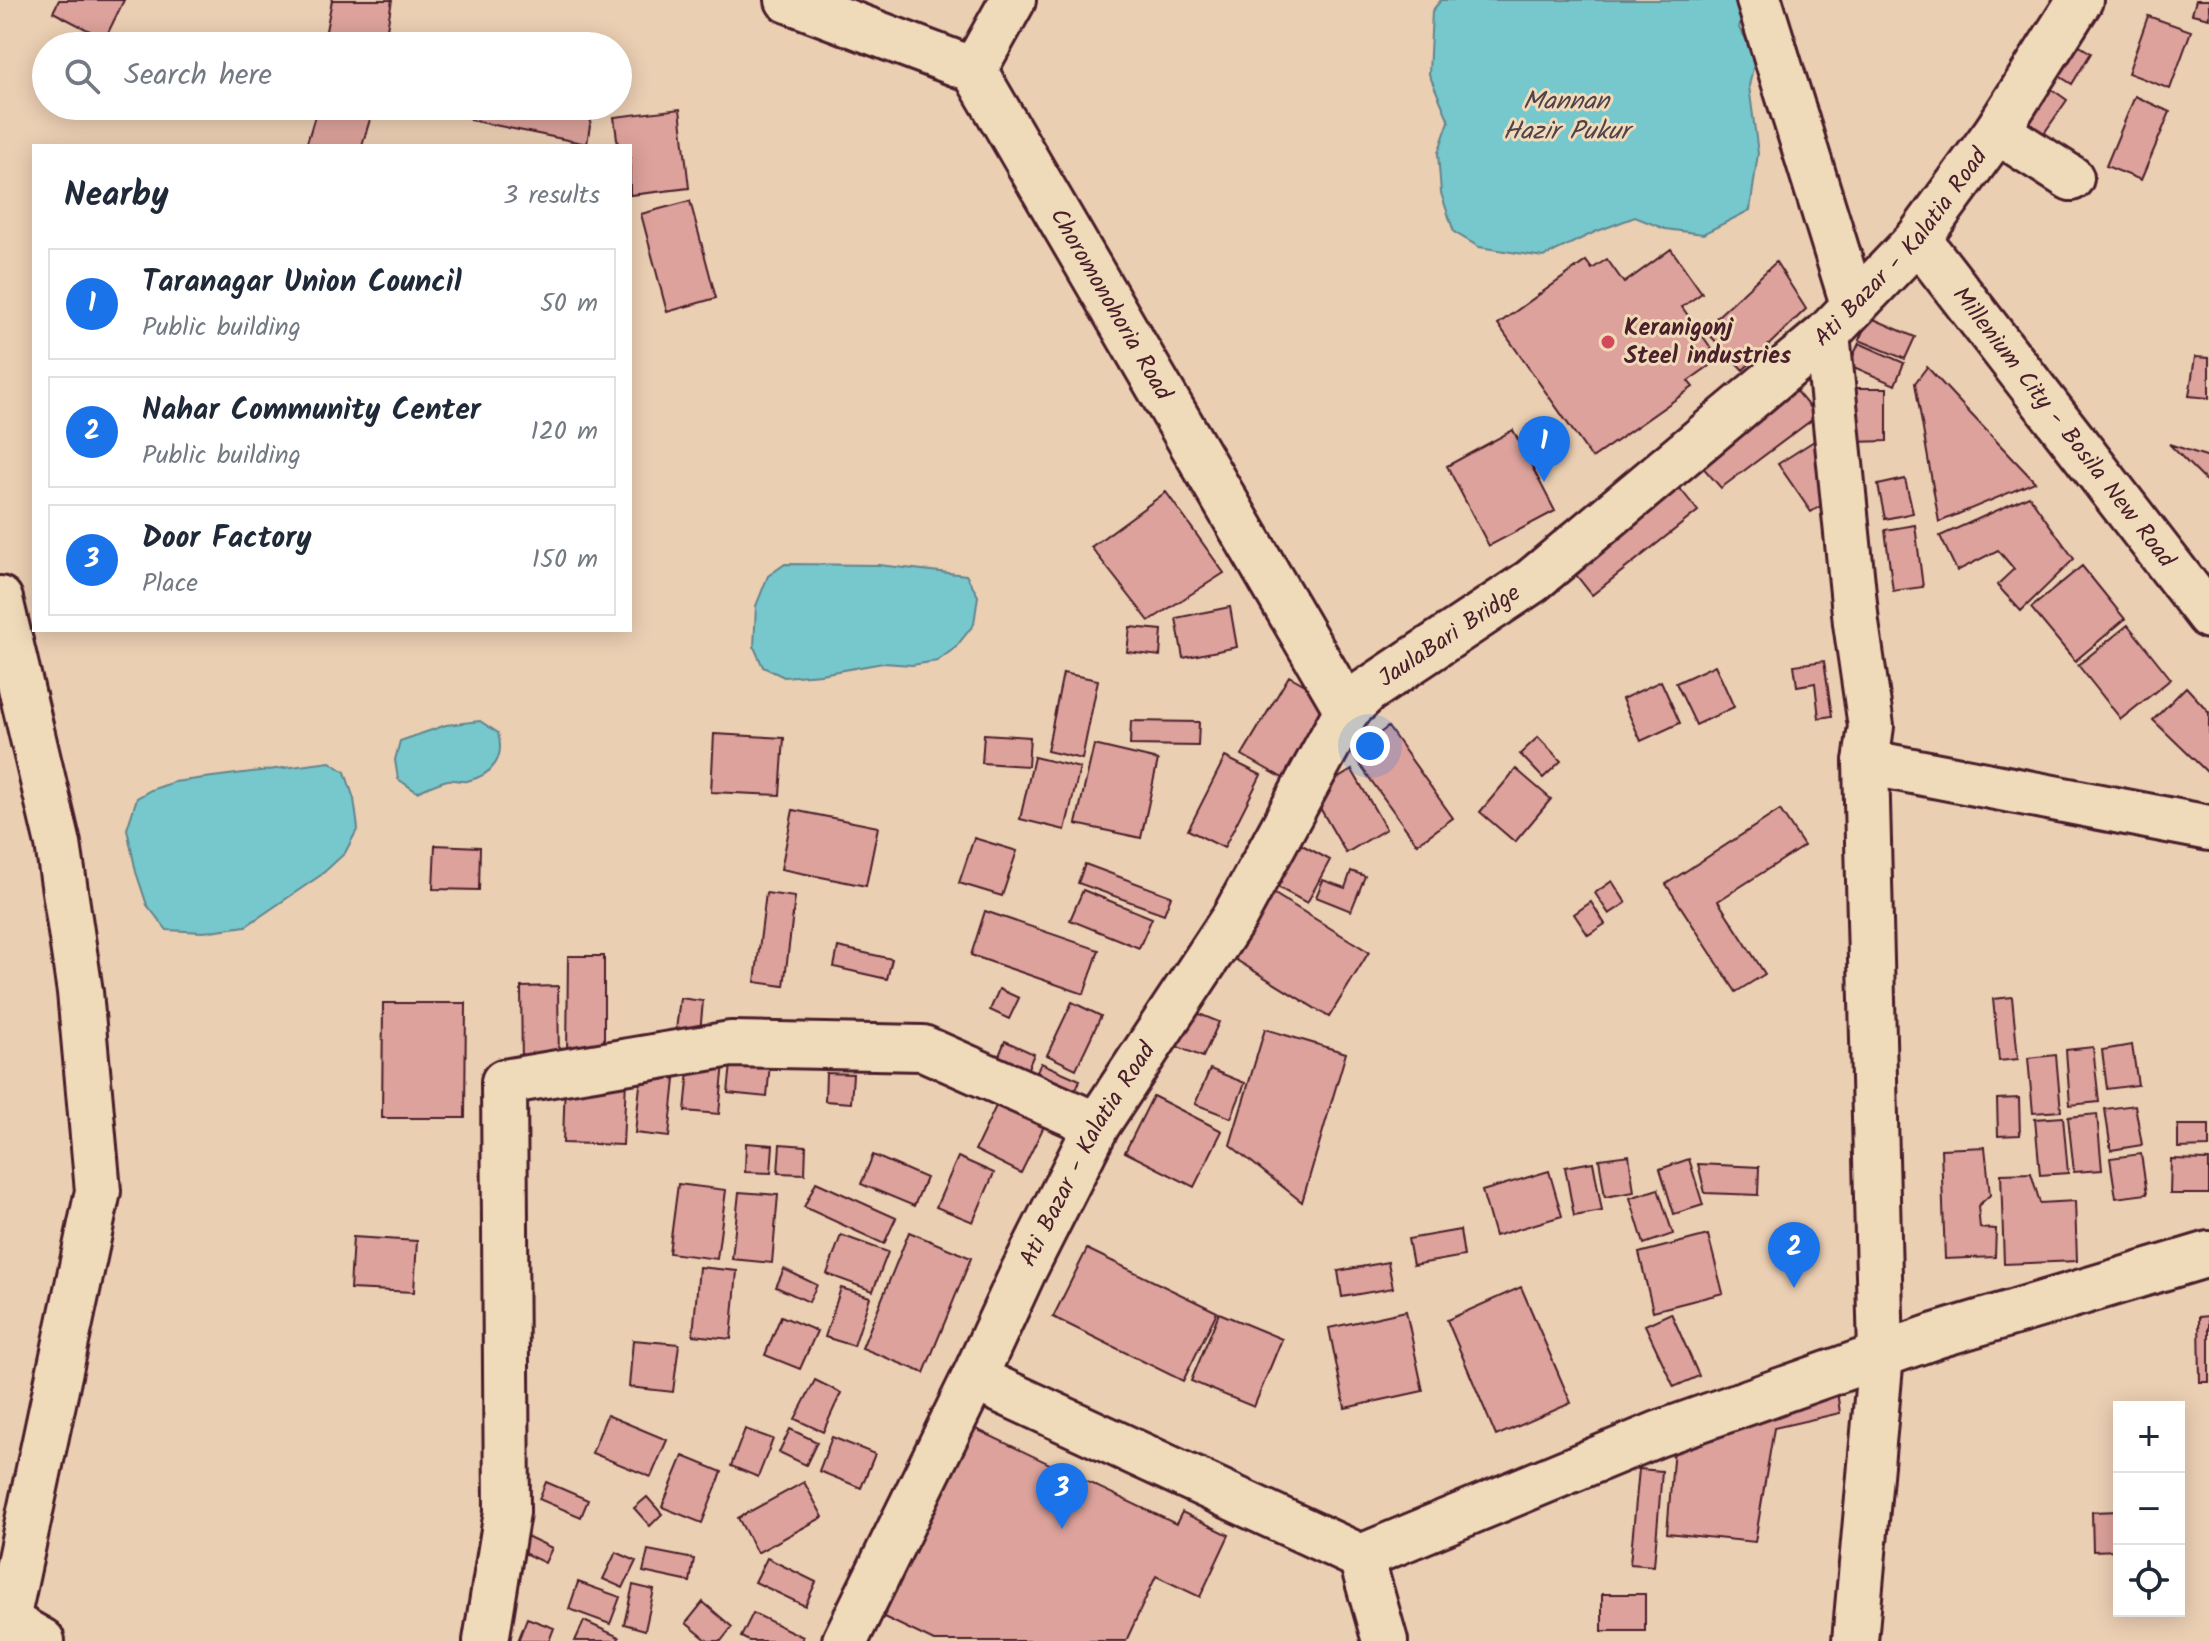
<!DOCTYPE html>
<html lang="en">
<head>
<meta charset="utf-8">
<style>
  body { margin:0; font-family:Kalam,sans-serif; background:#f2f2f3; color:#1f2937 }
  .controls { position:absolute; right:24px; bottom:24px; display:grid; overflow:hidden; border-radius:0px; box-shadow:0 4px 20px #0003 }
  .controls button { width:72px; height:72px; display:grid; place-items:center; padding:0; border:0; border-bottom:2px solid #e0e1e3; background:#fff; color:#1f2937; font:40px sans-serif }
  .you { position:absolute; left:1370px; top:746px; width:28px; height:28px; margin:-20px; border:6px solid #fff; border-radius:50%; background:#1a73e8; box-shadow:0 0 0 12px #1a73e833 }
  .badge { display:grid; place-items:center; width:52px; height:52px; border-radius:50%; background:#1a73e8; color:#fff; font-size:26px; font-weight:700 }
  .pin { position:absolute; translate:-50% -66px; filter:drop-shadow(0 2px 4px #0008) }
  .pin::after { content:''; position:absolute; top:42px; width:28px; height:24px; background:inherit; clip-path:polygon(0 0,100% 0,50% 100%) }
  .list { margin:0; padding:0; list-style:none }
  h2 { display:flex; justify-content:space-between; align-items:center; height:104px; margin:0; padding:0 32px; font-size:34px }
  h2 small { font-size:26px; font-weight:400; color:#747a83 }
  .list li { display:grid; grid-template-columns:52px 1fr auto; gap:24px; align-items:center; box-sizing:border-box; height:112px; margin:0 16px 16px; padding:0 16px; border:2px solid #e0e1e3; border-radius:0px }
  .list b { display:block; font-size:30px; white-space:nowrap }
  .list p { margin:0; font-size:26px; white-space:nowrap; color:#747a83 }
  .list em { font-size:26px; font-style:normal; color:#747a83 }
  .icon { flex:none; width:44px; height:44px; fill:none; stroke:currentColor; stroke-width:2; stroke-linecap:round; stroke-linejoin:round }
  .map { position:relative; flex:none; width:2209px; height:1641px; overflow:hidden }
  .search { position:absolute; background:#fff; box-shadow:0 4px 20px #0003; left:32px; top:32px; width:600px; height:88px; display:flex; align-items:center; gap:20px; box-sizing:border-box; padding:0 28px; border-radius:44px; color:#747a83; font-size:30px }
  .panel { position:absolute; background:#fff; box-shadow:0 4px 20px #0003; left:32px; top:144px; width:600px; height:488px; border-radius:0px }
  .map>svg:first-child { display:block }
</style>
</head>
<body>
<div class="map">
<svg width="2209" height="1641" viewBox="0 0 2209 1641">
  <rect width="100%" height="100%" fill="#ebcfb3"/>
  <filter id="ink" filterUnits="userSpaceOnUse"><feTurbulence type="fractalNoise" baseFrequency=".0125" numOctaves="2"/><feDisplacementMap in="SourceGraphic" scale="16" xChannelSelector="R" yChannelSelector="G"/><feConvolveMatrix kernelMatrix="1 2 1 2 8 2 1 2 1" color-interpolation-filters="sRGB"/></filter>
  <g filter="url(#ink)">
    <path fill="#76c8cd" stroke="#64848c" stroke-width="2" d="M1441,0H1740L1744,4L1739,28L1756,54L1749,86L1758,153L1750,210L1703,234L1665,229L1635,217L1595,232L1543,257L1479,247L1454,232L1441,193L1438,153L1449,121L1429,74L1432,11Z
      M785,564L879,565L966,575L978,596L974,624L955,648L937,661L912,665L883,663L821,674L784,677L763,667L754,647L756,606L768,576Z
      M480,721L498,733C505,758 493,775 467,781C461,782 454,779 448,780C438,782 427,788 417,792L398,779L395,760L400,741L446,725Z
      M330,762L345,772L354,799L358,828L345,853L321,875L246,926L203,932L167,930L147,905L136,872L127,829L137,798L151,790L174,782Z"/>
    <path fill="#dca29b" stroke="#4a1f2b" stroke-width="2" d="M59,0H124L105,39L53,12Z
      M332,0H392L384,46H323Z
      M2196,0H2209V18L2192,14Z
      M2148,16L2191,31L2170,89L2128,73Z
      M2070,40L2091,53L2072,84L2051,71Z
      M2043,83L2067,100L2040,139L2016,122Z
      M2135,96L2170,112L2141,180L2106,166Z
      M318,106H374L362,146H306Z
      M472,106H593L587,144L470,120Z
      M680,109L689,188L630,195V146H618L614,117Z
      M690,201L716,298L667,312L641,214Z
      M1671,249L1702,293L1682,307L1719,359L1688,381L1693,387L1592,458L1498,324L1586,261L1592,269L1607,259L1624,283Z
      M1776,262L1806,309L1743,370L1704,329Z
      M1869,317L1915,337L1905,359L1859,340Z
      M1859,343L1904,363L1895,385L1849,365Z
      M2195,357L2209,358V398L2189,396Z
      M1927,367L1968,411L2035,482L1939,522L1915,383Z
      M1852,388H1887V441L1853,442Z
      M1795,390L1817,416L1721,488L1699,463Z
      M1513,430L1555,511L1489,546L1447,466Z
      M1814,441L1850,487L1811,512L1778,464Z
      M2169,444L2209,457V484Z
      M1905,479L1913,513L1885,519L1878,485Z
      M1678,486L1698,511L1592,595L1573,571Z
      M1166,492L1224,573L1149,621L1091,547Z
      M2029,496L2074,559L2021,611L1997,585L2014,569L1998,550L1957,571L1940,536Z
      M1915,525L1923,587L1893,591L1885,530Z
      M2082,566L2125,619L2075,661L2031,608Z
      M1230,607L1237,647L1183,658L1176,618Z
      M2128,625L2171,679L2121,719L2078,665Z
      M1130,627L1162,630L1160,656L1127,652Z
      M1824,661L1832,716L1819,718L1815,683L1797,686L1794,665Z
      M1715,665L1734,707L1696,725L1676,683Z
      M1063,673L1098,680L1082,759L1047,751Z
      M1289,676L1334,701L1288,781L1242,755Z
      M1661,681L1680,723L1641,741L1622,699Z
      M2186,687L2209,712V770L2207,772L2153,720Z
      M1131,721L1199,722L1198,746L1130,745Z
      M1388,727L1453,818L1417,844L1352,754Z
      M714,734L784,738L780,795L711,792Z
      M984,734L1030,737L1028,766L982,763Z
      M1538,737L1561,761L1543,778L1520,754Z
      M1094,745L1158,760L1141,838L1076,824Z
      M1034,757L1080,768L1065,830L1020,819Z
      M1225,757L1261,775L1224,848L1188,830Z
      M1516,769L1551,799L1515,842L1480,812Z
      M1352,770L1386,829L1346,853L1312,794Z
      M793,810L878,827L866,886L781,869Z
      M1780,810L1804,846L1718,901L1765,974L1736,992L1666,884Z
      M974,838L1017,851L1002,896L959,883Z
      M1291,839L1330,860L1307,903L1268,882Z
      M435,845L480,847L479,890L433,889Z
      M1085,864L1171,896L1164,914L1078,883Z
      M1351,871L1365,876L1351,911L1316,897L1323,880L1345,888Z
      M1612,881L1626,903L1609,914L1595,893Z
      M1260,885L1369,952L1329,1017L1220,950Z
      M1083,890L1152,918L1139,948L1070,920Z
      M766,893L795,897L784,986L755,982Z
      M1591,902L1605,924L1588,935L1574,914Z
      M985,911L1099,950L1084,994L971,955Z
      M838,947L892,959L887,979L834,967Z
      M568,956H604V1056H567Z
      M558,986L559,1063L522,1064L521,987Z
      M999,989L1019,998L1009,1019L990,1010Z
      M2012,997L2018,1059L1999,1061L1993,999Z
      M680,998L703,1001L700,1033L676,1030Z
      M1072,1002L1101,1016L1076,1069L1047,1055Z
      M383,1003H466L465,1118H382Z
      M1182,1007L1219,1022L1203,1057L1168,1043Z
      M735,1025L773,1029L767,1097L728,1093Z
      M1265,1029L1346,1053L1302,1202L1230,1145Z
      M1005,1041L1034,1054L1023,1080L994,1068Z
      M2132,1045L2138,1085L2107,1089L2102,1050Z
      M2093,1047L2099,1102L2070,1105L2066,1050Z
      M2056,1055L2061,1111L2033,1113L2028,1058Z
      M690,1060L724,1063L719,1114L685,1111Z
      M1041,1063L1080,1080L1070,1104L1030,1087Z
      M642,1066L676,1070L669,1137L635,1133Z
      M1210,1069L1245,1083L1231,1118L1195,1104Z
      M826,1073L853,1074L851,1103L825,1101Z
      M565,1078L626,1080L623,1145L563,1143Z
      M1005,1087L1052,1110L1021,1173L975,1150Z
      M1153,1096L1222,1131L1194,1187L1125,1152Z
      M2019,1098L2020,1135L1998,1136L1997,1099Z
      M2135,1105L2142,1145L2111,1150L2105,1109Z
      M2097,1114L2102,1170L2074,1172L2068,1117Z
      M2063,1117L2068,1173L2040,1175L2035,1119Z
      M2178,1125H2209V1147L2178,1148Z
      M746,1143L773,1145L771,1173L745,1172Z
      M780,1144L806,1146L805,1174L778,1173Z
      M1985,1147L1990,1195L1978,1206L1980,1228L1996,1229L1995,1257L1945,1259L1941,1149Z
      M2141,1154L2147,1194L2116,1198L2110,1158Z
      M873,1155L926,1178L914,1206L861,1184Z
      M1629,1155L1634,1192L1605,1197L1599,1159Z
      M958,1157L994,1173L973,1222L936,1207Z
      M1689,1159L1703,1205L1674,1214L1660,1169Z
      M2171,1159L2209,1160V1194H2170Z
      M1593,1162L1602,1211L1574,1216L1565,1167Z
      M1698,1164L1759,1167L1758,1195L1705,1193Z
      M1549,1171L1562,1216L1495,1236L1482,1191Z
      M2031,1173L2040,1203L2075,1201L2077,1261L2004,1264L2001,1174Z
      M816,1182L896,1218L884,1244L804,1207Z
      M678,1184L726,1190L717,1259L669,1253Z
      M1658,1189L1673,1234L1644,1244L1630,1198Z
      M739,1192L778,1195L772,1263L732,1259Z
      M1460,1230L1464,1256L1413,1265L1408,1239Z
      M909,1232L971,1258L924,1373L862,1348Z
      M841,1235L888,1252L873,1291L827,1274Z
      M1708,1235L1723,1293L1653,1311L1639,1253Z
      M353,1237L417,1241L414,1292L350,1289Z
      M1087,1249L1217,1312L1183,1381L1053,1317Z
      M1388,1262L1393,1288L1342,1297L1338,1271Z
      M699,1267L737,1271L731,1339L693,1335Z
      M784,1269L817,1285L809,1302L776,1287Z
      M1521,1287L1571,1403L1496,1436L1447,1320Z
      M841,1288L870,1297L854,1346L825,1337Z
      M1406,1311L1423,1391L1345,1408L1329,1328Z
      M1219,1313L1282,1339L1254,1407L1191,1381Z
      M1671,1313L1699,1376L1674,1387L1645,1325Z
      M781,1316L817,1331L800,1369L765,1355Z
      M2209,1316V1382H2200L2199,1317Z
      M633,1340L679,1344L673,1392L629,1387Z
      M815,1380L841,1393L823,1432L795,1419Z
      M1836,1383L1840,1413L1774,1428L1755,1542L1667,1533L1675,1435Z
      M607,1415L667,1440L651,1477L592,1453Z
      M957,1420L1176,1524L1182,1512L1229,1535L1200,1597L1156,1576L1126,1641H934L867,1609Z
      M745,1429L773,1439L758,1477L731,1466Z
      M790,1429L817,1442L806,1465L779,1452Z
      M832,1437L875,1454L861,1488L819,1471Z
      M683,1456L722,1472L702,1523L662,1507Z
      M1639,1469L1662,1471L1654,1566L1630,1564Z
      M546,1482L588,1500L581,1517L539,1499Z
      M804,1482L823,1517L757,1553L738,1518Z
      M647,1497L662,1514L650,1526L634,1508Z
      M2119,1511V1550L2093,1551L2092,1512Z
      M516,1531L552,1548L545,1563L509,1546Z
      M648,1550L694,1559L690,1582L643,1572Z
      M616,1552L636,1561L623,1588L603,1579Z
      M767,1558L816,1582L805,1606L755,1582Z
      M578,1582L620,1597L610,1624L569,1609Z
      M633,1585L654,1590L645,1630L624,1624Z
      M1602,1594H1645V1631H1602Z
      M703,1602L732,1627L721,1641H708L686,1623Z
      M753,1613L803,1637L801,1641H749L741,1637Z
      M527,1618L554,1628L549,1641H518Z
      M584,1621L619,1637L618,1641H575Z"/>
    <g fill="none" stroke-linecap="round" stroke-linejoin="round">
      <defs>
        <g id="street">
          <path id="s1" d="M788,0L974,70L1347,710"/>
          <path d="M1759,0L1853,304"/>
          <path d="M974,70L1013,0"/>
          <path d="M1997,131L2071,178"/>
          <path d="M1827,334L1856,623L1871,726L1866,762L2209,828"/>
          <path d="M0,599L58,844L80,992L98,1191L7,1620"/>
          <path d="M974,1378L1361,1557L1658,1434L1935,1336L2209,1254"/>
          <path d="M1361,1557L1385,1641"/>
          <path d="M0,1617L42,1641"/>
          <path d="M486,1641L507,1512L504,1082L731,1044L923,1048L1097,1125"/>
          <path d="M1855,1641L1881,1355L1866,762"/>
        </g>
        <g id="secondary">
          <path id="s2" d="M1918,239L2209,616"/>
          <path id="s3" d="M845,1641L974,1378L1023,1272L1097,1125L1235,916L1347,710L1367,691L1532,581L1827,334L1918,239L1997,131L2080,0"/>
        </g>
      </defs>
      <use href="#street" stroke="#4a1f2b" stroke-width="50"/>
      <use href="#secondary" stroke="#4a1f2b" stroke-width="50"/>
      <use href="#street" stroke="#efdab9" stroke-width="44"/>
      <use href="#secondary" stroke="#efdab9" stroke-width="44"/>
    </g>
  </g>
  <circle fill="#d1495b" stroke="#efdab9" stroke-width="3" cx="1608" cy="342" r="8"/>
  <g text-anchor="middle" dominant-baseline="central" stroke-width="6" stroke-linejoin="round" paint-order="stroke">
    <g font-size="24" fill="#4a1f2b" stroke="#efdab9">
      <text stroke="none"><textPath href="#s3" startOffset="1784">Ati Bazar - Kalatia Road</textPath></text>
      <text stroke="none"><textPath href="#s1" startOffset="470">Choromonohoria Road</textPath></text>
      <text stroke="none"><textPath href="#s2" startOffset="238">Millenium City - Bosila New Road</textPath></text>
      <text stroke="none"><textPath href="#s3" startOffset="1186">JaulaBari Bridge</textPath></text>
      <text stroke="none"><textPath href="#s3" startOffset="544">Ati Bazar - Kalatia Road</textPath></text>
    </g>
    <g font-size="24" font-weight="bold" fill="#4a1f2b" stroke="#efdab9" text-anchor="start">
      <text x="1624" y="328">Keranigonj<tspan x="1624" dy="28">Steel industries</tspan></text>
    </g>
    <g font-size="26" font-style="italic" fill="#53414b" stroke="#efdab9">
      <text x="1566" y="102">Mannan<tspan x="1566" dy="30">Hazir Pukur</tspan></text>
    </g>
  </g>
</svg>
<div class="controls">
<button>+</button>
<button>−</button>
<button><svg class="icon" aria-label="locate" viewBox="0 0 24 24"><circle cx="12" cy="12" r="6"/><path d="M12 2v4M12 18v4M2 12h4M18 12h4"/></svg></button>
</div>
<div class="you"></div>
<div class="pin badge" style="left:1544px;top:482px">1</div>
<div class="pin badge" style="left:1794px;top:1288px">2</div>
<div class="pin badge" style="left:1062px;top:1529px">3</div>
<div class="search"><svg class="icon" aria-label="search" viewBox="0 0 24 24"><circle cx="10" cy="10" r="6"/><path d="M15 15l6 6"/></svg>Search here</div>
<section class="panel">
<h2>Nearby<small>3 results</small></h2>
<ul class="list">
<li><span class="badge">1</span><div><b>Taranagar Union Council</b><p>Public building</p></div><em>50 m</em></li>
<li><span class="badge">2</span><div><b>Nahar Community Center</b><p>Public building</p></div><em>120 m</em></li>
<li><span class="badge">3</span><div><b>Door Factory</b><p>Place</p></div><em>150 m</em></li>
</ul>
</section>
</div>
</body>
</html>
